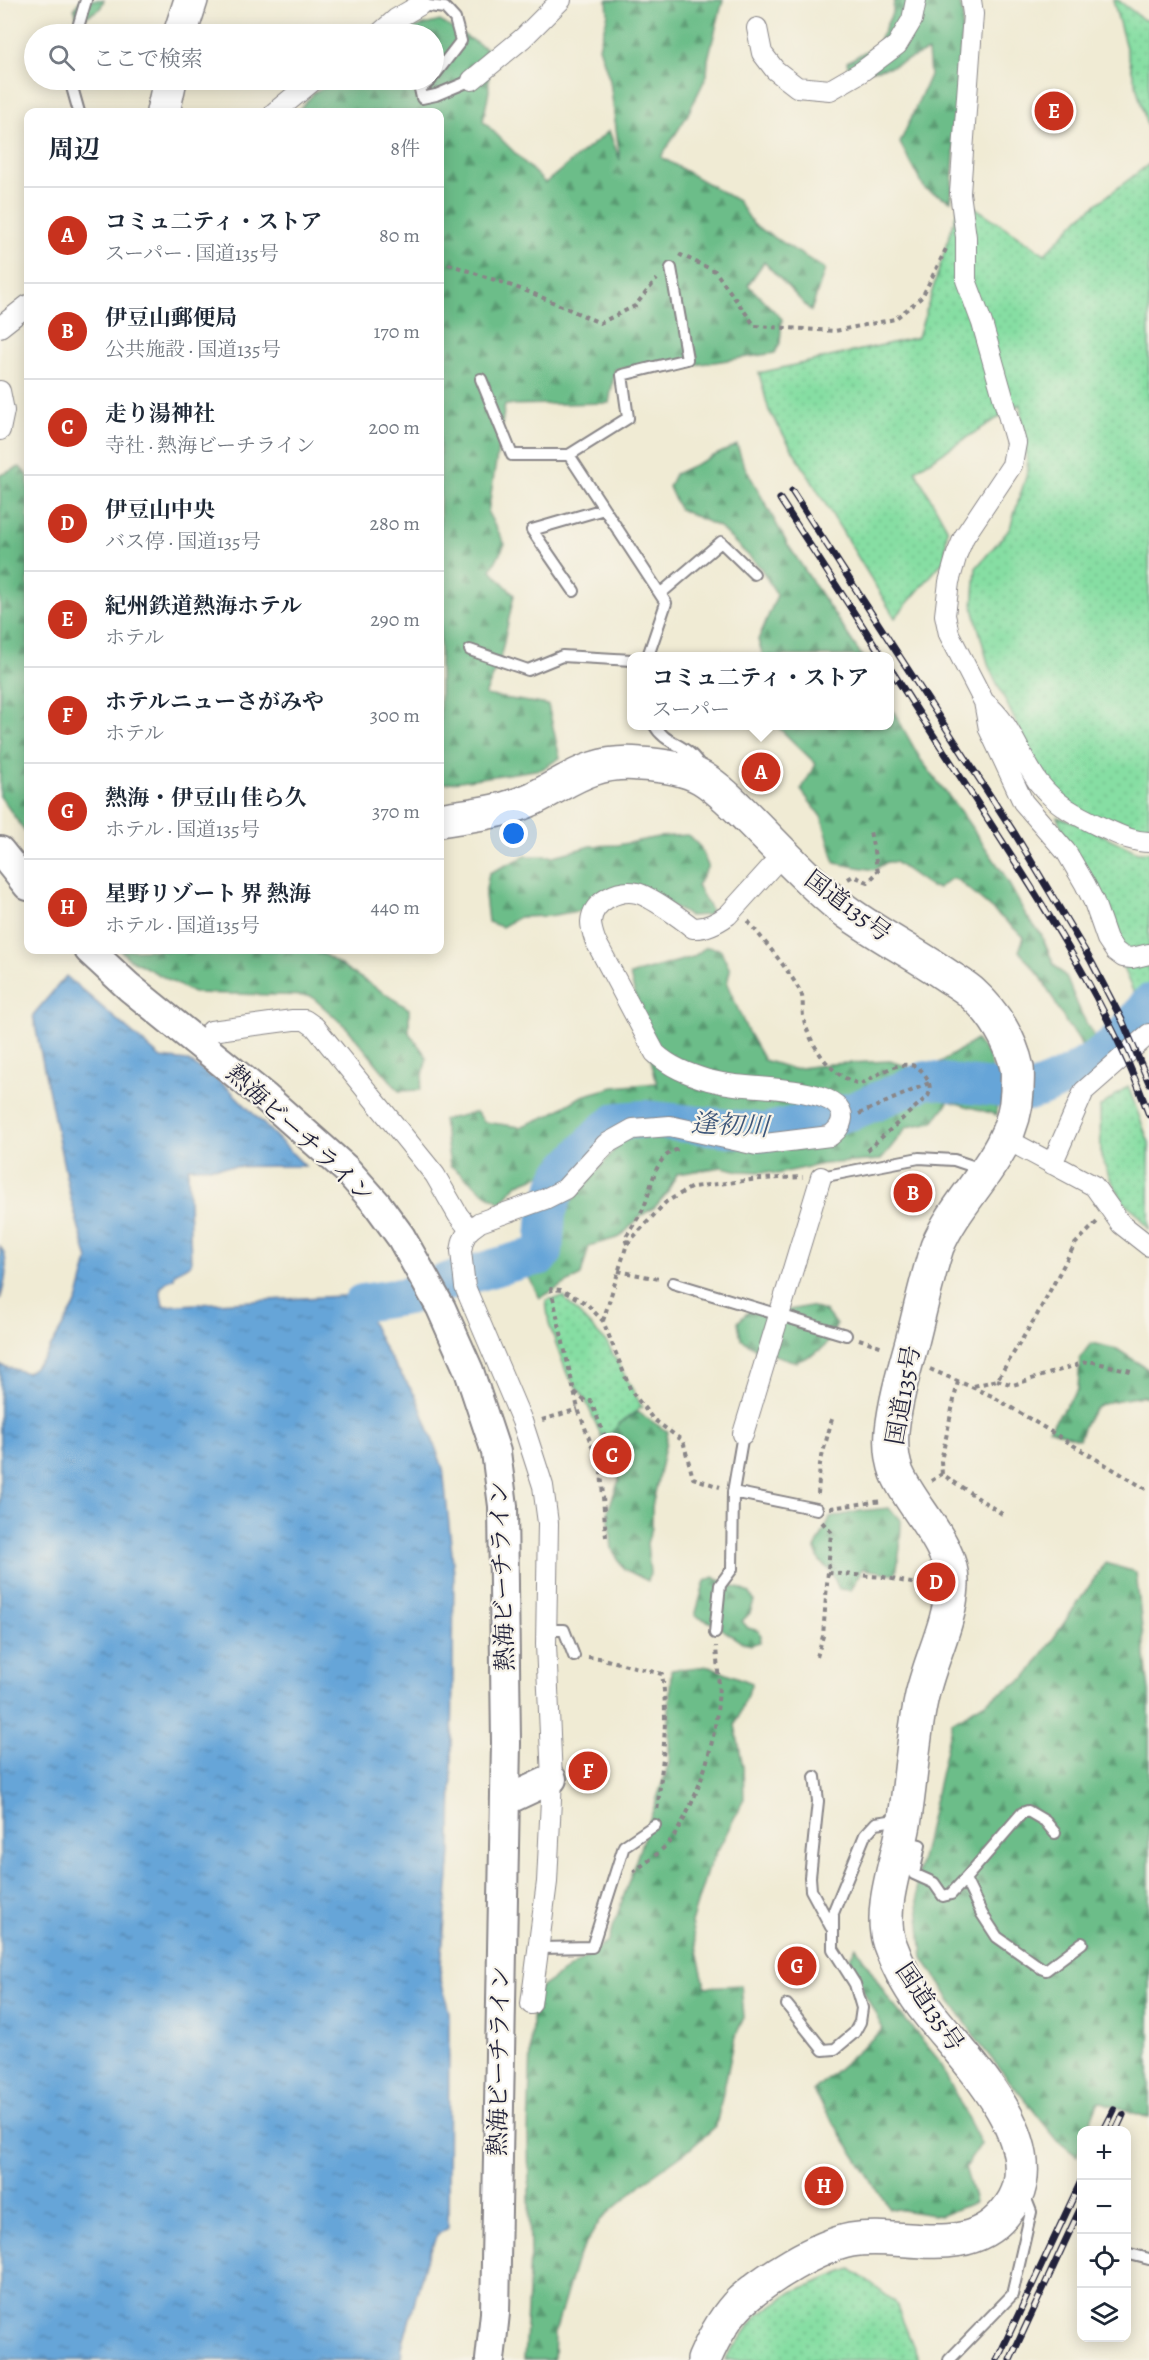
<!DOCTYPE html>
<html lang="ja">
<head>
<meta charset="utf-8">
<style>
  body { margin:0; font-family:Alegreya,"Noto Serif JP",serif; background:#f2f2f3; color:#1f2937 }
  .controls { position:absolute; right:18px; bottom:18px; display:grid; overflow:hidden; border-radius:12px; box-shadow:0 3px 15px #0003 }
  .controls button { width:54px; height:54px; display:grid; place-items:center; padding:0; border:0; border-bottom:2px solid #e0e1e3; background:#fff; color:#1f2937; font:30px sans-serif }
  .you { position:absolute; left:514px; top:834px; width:21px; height:21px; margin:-15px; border:4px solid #fff; border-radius:50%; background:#1a73e8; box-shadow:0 0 0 9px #1a73e833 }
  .badge { display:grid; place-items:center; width:39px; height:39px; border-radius:50%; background:#c8321e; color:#fff; font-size:20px; font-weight:700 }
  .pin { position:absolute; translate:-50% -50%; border:3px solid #fff; box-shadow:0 2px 6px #0006 }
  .popup { position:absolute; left:627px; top:652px; width:267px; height:78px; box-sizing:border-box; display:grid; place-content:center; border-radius:12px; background:#fff; filter:drop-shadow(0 2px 4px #0005); font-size:20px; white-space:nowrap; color:#747a83 }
  .popup b { font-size:22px; color:#1f2937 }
  .popup::after { content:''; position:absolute; left:50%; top:100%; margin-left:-12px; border:12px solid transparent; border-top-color:#fff }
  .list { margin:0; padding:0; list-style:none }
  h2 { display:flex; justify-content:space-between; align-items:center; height:78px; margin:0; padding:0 24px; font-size:26px }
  h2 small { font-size:20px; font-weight:400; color:#747a83 }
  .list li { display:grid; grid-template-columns:39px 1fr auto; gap:18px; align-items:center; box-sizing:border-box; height:96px; padding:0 24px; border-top:2px solid #e0e1e3 }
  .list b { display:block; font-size:22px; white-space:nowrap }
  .list p { margin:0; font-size:20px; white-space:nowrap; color:#747a83 }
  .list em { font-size:20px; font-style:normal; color:#747a83 }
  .icon { flex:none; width:33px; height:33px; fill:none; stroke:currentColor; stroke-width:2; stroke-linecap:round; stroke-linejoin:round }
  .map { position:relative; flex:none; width:1149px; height:2360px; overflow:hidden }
  .search { position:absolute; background:#fff; box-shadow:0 3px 15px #0003; left:24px; top:24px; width:420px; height:66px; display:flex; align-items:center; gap:15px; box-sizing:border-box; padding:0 21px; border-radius:33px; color:#747a83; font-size:22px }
  .panel { position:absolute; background:#fff; box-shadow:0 3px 15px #0003; left:24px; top:108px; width:420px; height:846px; border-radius:12px }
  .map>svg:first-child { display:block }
</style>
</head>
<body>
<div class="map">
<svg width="1149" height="2360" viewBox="0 0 1149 2360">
  <defs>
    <pattern id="green-dots" width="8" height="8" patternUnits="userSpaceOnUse" patternTransform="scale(1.5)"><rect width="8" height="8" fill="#86dea3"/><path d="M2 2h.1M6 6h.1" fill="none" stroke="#73be8d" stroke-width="1.8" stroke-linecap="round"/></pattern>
    <pattern id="forest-firs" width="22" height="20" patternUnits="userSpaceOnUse" patternTransform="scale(1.5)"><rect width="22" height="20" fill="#6cbd89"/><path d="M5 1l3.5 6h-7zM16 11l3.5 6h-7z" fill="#589971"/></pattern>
    <pattern id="water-ripples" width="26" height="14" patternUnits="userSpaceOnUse" patternTransform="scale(1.5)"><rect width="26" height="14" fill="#66a5d8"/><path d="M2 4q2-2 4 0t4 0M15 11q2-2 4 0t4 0" fill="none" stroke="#5486b0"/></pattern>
  </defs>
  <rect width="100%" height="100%" fill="#f7f3e8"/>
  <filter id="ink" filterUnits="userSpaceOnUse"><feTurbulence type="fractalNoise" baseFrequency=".0167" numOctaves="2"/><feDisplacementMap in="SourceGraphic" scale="12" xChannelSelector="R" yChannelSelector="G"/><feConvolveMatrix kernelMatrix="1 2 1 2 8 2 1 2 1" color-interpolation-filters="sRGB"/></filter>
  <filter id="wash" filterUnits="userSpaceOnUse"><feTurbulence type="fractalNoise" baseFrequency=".008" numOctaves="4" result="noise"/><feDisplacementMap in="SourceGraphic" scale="24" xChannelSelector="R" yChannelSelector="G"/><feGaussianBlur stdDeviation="1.35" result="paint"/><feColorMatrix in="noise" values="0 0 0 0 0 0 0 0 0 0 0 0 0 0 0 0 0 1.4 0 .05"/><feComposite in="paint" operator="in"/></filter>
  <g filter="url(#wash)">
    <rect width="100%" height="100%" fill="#f0ebd4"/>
    <path fill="url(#green-dots)" stroke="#54806f" stroke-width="1.5" d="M1113,0H1118L1144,20H1149V133Z
      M1149,164V831L1129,836L1091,820L1044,780L989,667L973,608L976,568L1010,528L1028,470L1020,404L915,470L947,528L945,559L895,618L769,411L759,373L918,337L961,198L1045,254L1081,216Z
      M1057,817L1080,824L1137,852H1149V1039L1136,998Z
      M1128,1086L1149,1143V1229L1137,1213L1124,1202L1110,1178L1101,1156L1100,1107Z
      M563,1297L607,1343L642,1407L620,1423L604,1442L584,1397L567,1374L549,1324L546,1300Z
      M851,2269L895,2302L919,2360H725L757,2316L792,2292Z"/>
    <path fill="url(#forest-firs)" stroke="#477062" stroke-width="1.5" d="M81,0H104L100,9L78,21L74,8Z
      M607,0H723L708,59L707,75L687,116L661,157L738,201L754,225L825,269L811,311L764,262L748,285L782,319L780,343L775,353L694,365L615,369L609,403L505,405L488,513L505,544L491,570L514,595L500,660L485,695L548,705L560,758L542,769L440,784V112H297L315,92L342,80H434V34H390L440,21L487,49L489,91L483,121L545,183L609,131L620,160L610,81L599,47L608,14Z
      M894,0H959L963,14L951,201L925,189L900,143L930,75L928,51L890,67L849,74L847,62L877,45L893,11Z
      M737,445L743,463L788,545L862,656H763L758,640L777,595L760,567L719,527L679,509L669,487L675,474Z
      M20,467L28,476V836L0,796V475Z
      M890,705L921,760L963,815L1003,873L1027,917L1041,934L1054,965L1066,977L1081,1013L1099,1046L1091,1057L1083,1056C1082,1045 1077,1033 1068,1026L1041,977L1019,951L1024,937L959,881L952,878L938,888L931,887L895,862H887L874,870L835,863L822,818L801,790L816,764L777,726H890Z
      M688,835L700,847L708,866L697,886L711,910L708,915L689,916L642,888L584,910L549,916L519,917L502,927L488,922L485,895L489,873L526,856H554L591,846L618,845L658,837Z
      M706,947L720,949L730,970L727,984L747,1030L764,1060L793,1069L829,1064L890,1061L925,1072L976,1040L989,1056L995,1079L997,1115L949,1101L933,1122L907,1127L881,1160L822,1164L777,1174L768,1172L740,1171L722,1167L677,1174L667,1193L655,1207L642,1215L620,1237L589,1246L581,1275L540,1298L525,1271L526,1259L533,1236L574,1199L646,1112L583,1158L516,1185L501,1203L486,1194L450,1165L443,1120L476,1112L485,1122L520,1127L550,1115L582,1096L614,1087L656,1083L658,1088L630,975L693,957Z
      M120,950H317L409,1009V1033L427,1057L420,1090L399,1091L348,1029L311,996L193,993L128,958Z
      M810,1306L826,1312L836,1325C830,1349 816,1353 796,1362L756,1349L741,1339L738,1322L751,1309L789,1310Z
      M1091,1343L1117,1349L1149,1370V1397L1142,1396C1103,1404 1093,1397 1079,1439L1049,1429L1078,1389L1080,1358Z
      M638,1412L668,1432L652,1507V1528L647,1543L650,1573L648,1581L624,1569L612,1549L608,1510L619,1480L604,1442L620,1423Z
      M889,1508L901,1521L900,1548L896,1574L862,1569L851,1590L839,1589L831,1571L820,1562L815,1549L830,1518L860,1511Z
      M1105,1563L1136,1572L1149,1693V2118L1099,2101L1087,2130H1082L1081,2143L1077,2156L1058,2141L979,2043L923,1958L916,1882L952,1722L1027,1677Z
      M713,1577L750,1593L754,1601L750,1613L742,1621L748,1628L759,1631L761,1636L760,1642L750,1645L741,1642L713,1623L695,1616L705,1581Z
      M709,1666L752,1683L735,1725L743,1767L744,1799L707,1871L691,1923L705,1987L741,1985L744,2017L735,2037L716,2126L691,2148L649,2178L601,2219L577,2258L555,2332L554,2360H524L530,2257L528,2133L533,1993L608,1942L669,1763V1709L671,1670Z
      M856,1947L890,2001L937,2058L981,2144L965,2167L975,2202L940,2216L889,2208L813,2091L883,2029L848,1961Z"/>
    <path fill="url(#water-ripples)" stroke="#44648a" stroke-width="1.5" d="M66,976L161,1058L188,1061L226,1086L305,1166L188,1167L191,1264L175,1273L174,1278L166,1282L160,1289L163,1306L358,1295L386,1352L417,1398L443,1468L454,1572L451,1853L440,1976L449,2012L448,2228L437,2235L425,2264L402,2347L401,2360H0V1365L27,1373L44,1358L77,1302L88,1260L70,1196L33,1015Z
      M0,1246C11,1261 5,1283 0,1300Z"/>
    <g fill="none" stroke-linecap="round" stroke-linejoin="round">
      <path stroke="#66a5d8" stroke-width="38" d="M362,1303L407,1296L455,1279L521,1260L541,1256L544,1252L547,1213L561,1176L604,1131L618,1121L644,1119L765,1132L853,1111L926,1080L1029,1092C1054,1085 1093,1064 1112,1046C1126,1034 1139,1018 1149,1003"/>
    </g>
  </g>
  <g filter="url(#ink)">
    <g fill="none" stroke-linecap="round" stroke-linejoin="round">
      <defs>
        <path id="lane" d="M419,0L420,5L445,8L455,19L461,41L434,76
          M76,34L86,0
          M70,80L79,112
          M431,80L420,89L422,98L436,95L472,80
          M481,379L512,455H569L666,603L648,656
          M569,455L628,418L622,375L687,359L671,268
          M574,591L532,530L604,509
          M660,594L721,542L754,574
          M470,650L528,670L562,656L632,660
          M655,726C666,746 689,743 701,768
          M821,1177L919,1158L954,1160L984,1170
          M673,1283L846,1335
          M733,1492L817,1509
          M547,1630H564L574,1656
          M715,1633L720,1585L732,1569L733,1492L743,1434
          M815,1777L818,1801L810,1877L811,1890L831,1927
          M905,1841L920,1845L914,1874L934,1883L943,1896L951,1894L965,1879L982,1914L997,1937L1041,1968L1046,1970L1082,1943
          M965,1879L1022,1813L1028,1811L1045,1821L1055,1833
          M540,1948L592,1947L624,1846L655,1825
          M787,2005L823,2050L835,2049L854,2033L860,2022L862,2008L855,1984L833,1949V1913L865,1835L876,1823L889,1821L902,1822
          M1126,2253L1149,2259
          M949,2360L1012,2295L1031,2212L1024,2194"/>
        <path id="street" d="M971,0L973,14L960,193L966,237V280L982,323L1016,443L1012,465L964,537L957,554L949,582L945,615L949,634L984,702L989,729L1023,802L1067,853L1085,884L1094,902L1107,939L1115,951L1123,957L1132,958L1149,954
          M757,28L762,53L775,70L797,87L830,90L861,72L897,45L912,20L916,0
          M379,34L396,19L420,5
          M472,80L523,38L561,0
          M275,112L314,80
          M0,327L28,305
          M0,391L4,411L0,430
          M984,702C1011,723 1019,755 1038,782C1056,805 1076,815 1101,827C1118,834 1131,842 1149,842
          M211,1031L293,1020H305L315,1027L435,1175L458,1215L470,1230
          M1006,1139L1094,1186L1121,1224L1149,1246
          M1052,1164L1084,1091L1149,1034
          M743,1434L821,1177
          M531,2004L547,1882L552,1779L546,1644L548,1523L543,1486L522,1421L465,1287L461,1251L463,1241L468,1231L480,1222L545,1199L565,1189L606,1144L633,1129L670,1126L757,1145L830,1136C836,1131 841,1127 842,1118C843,1087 756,1088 735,1085C726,1084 716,1082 708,1080C688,1074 670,1067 655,1053L595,940C593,934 591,928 591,922C592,901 619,889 637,893C650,896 682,919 693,928C706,929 717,923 728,915L783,854"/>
        <path id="secondary" d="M0,851L28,886
          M89,950L129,987L266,1098L346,1169L377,1204L401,1237L441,1308L469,1371L496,1452L503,1506L506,1743L495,2313L490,2360
          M505,1801L552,1779"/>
        <path id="highway" d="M180,34L191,0
          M163,112L170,80
          M440,820C462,816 486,814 507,808C558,795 579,758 640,764C659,765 685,768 702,778C720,789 735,805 750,820C779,849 807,880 839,906C871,931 909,950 943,973C953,980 965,986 973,994C994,1013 1011,1040 1017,1068C1018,1075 1017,1083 1017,1091C1015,1155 960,1192 937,1247C927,1278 920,1310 912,1342C904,1371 895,1401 892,1431C891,1444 892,1460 897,1473C911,1507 954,1545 952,1585C950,1625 929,1661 921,1700C913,1738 911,1779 905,1818C900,1855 878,1906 889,1942C898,1968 913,1994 930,2015C964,2058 1032,2124 1020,2184C1018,2195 1011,2206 1004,2214C965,2261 901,2231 851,2240C816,2247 767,2278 741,2301C724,2317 713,2339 704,2360"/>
      </defs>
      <use href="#lane" stroke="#898688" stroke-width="14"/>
      <use href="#street" stroke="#898688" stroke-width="22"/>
      <use href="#secondary" stroke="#898688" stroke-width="32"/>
      <use href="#highway" stroke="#898688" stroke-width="36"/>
      <path stroke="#898688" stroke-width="4" stroke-dasharray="4.5 4.5" stroke-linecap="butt" d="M680,257L681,255L715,271L755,326L835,331L895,319L922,297L946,249
        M440,261L532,293L600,323L635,306L657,279
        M848,879L853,876L868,882L878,872L870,831
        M748,921C766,944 788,968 801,993C804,1000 802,1009 803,1016C809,1044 832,1079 861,1084C882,1073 911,1050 927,1078C930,1085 931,1090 928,1096L864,1153
        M859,1114L929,1083
        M627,1244L625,1238C631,1228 638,1219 643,1209C653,1188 652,1156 679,1149
        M618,1271L659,1279
        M603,1321L627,1244L666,1202L692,1187L760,1179L803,1177
        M859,1339L883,1347
        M930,1369L992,1396L1149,1491
        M997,1380L1013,1385L1089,1361L1135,1372
        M974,1386L997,1380L1037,1315L1075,1244L1097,1222
        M575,1392L585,1401L590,1400L610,1448
        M542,1420L578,1409
        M942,1474L941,1461L958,1381
        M931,1481L942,1474L1005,1516
        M818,1494L820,1464L832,1419
        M830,1508L882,1501
        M606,1537L601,1470L578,1409L551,1289L561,1290L586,1303L603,1321L631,1391L653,1419L683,1441L693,1478L720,1487
        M828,1573L883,1577L925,1586
        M588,1657L599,1658L662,1674C669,1718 662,1768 657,1812
        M817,1657L823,1636L831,1532L822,1522
        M633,1872C647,1862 664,1850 674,1836C698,1799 715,1745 718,1701C720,1683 717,1664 716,1646"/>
      <use href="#lane" stroke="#fff" stroke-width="10"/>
      <use href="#street" stroke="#fff" stroke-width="20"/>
      <use href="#secondary" stroke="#fff" stroke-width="28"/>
      <use href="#highway" stroke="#fff" stroke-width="33"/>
      <defs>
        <path id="rail" d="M792,491L1015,834L1054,899L1091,961L1123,1022L1149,1083
          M780,499L882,656
          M890,668C927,726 965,784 1002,841C1058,928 1114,1017 1149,1115
          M1104,2130L1114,2110
          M1116,2130L1123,2115
          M997,2360L1082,2179
          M1010,2360L1082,2205"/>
      </defs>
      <use href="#rail" stroke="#22223b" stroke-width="7"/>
      <use href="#rail" stroke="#f7f3e8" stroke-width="4.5" stroke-dasharray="14" stroke-linecap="butt"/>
    </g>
  </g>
  <g text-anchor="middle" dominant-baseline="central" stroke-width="4.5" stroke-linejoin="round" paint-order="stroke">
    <g font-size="24" fill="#22223b" stroke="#f7f3e8">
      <text transform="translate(848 906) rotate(37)">国道135号</text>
      <text transform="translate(300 1134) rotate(43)">熱海ビーチライン</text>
      <text transform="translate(903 1395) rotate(-80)">国道135号</text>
      <text transform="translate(502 1576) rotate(-92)">熱海ビーチライン</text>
      <text transform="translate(930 2007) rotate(56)">国道135号</text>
      <text transform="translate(499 2061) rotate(-89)">熱海ビーチライン</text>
    </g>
    <g font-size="26" font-style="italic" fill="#3d567a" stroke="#f7f3e8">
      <text transform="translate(730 1125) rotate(3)">逢初川</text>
    </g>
  </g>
</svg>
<div class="controls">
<button>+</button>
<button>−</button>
<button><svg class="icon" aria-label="locate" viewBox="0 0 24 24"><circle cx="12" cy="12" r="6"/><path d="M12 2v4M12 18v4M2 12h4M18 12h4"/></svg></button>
<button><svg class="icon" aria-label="layers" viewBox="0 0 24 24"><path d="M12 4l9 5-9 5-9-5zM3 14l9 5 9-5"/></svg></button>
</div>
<div class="you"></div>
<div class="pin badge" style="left:761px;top:772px">A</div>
<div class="popup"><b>コミュ二ティ・ストア</b>スーパー</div>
<div class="pin badge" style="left:913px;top:1193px">B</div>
<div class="pin badge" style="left:612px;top:1455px">C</div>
<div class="pin badge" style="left:936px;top:1582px">D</div>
<div class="pin badge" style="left:1054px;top:111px">E</div>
<div class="pin badge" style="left:588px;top:1771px">F</div>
<div class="pin badge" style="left:797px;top:1966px">G</div>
<div class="pin badge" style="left:824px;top:2186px">H</div>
<div class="search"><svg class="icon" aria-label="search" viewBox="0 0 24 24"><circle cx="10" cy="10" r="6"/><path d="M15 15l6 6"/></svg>ここで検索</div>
<section class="panel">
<h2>周辺<small>8件</small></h2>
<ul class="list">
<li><span class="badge">A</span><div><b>コミュ二ティ・ストア</b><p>スーパー · 国道135号</p></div><em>80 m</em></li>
<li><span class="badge">B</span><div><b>伊豆山郵便局</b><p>公共施設 · 国道135号</p></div><em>170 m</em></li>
<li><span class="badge">C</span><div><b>走り湯神社</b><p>寺社 · 熱海ビーチライン</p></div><em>200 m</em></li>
<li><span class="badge">D</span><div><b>伊豆山中央</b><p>バス停 · 国道135号</p></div><em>280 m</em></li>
<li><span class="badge">E</span><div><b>紀州鉄道熱海ホテル</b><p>ホテル</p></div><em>290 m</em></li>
<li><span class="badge">F</span><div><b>ホテルニューさがみや</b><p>ホテル</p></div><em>300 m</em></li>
<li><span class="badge">G</span><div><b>熱海・伊豆山 佳ら久</b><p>ホテル · 国道135号</p></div><em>370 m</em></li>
<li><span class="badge">H</span><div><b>星野リゾート 界 熱海</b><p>ホテル · 国道135号</p></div><em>440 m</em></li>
</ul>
</section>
</div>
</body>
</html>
